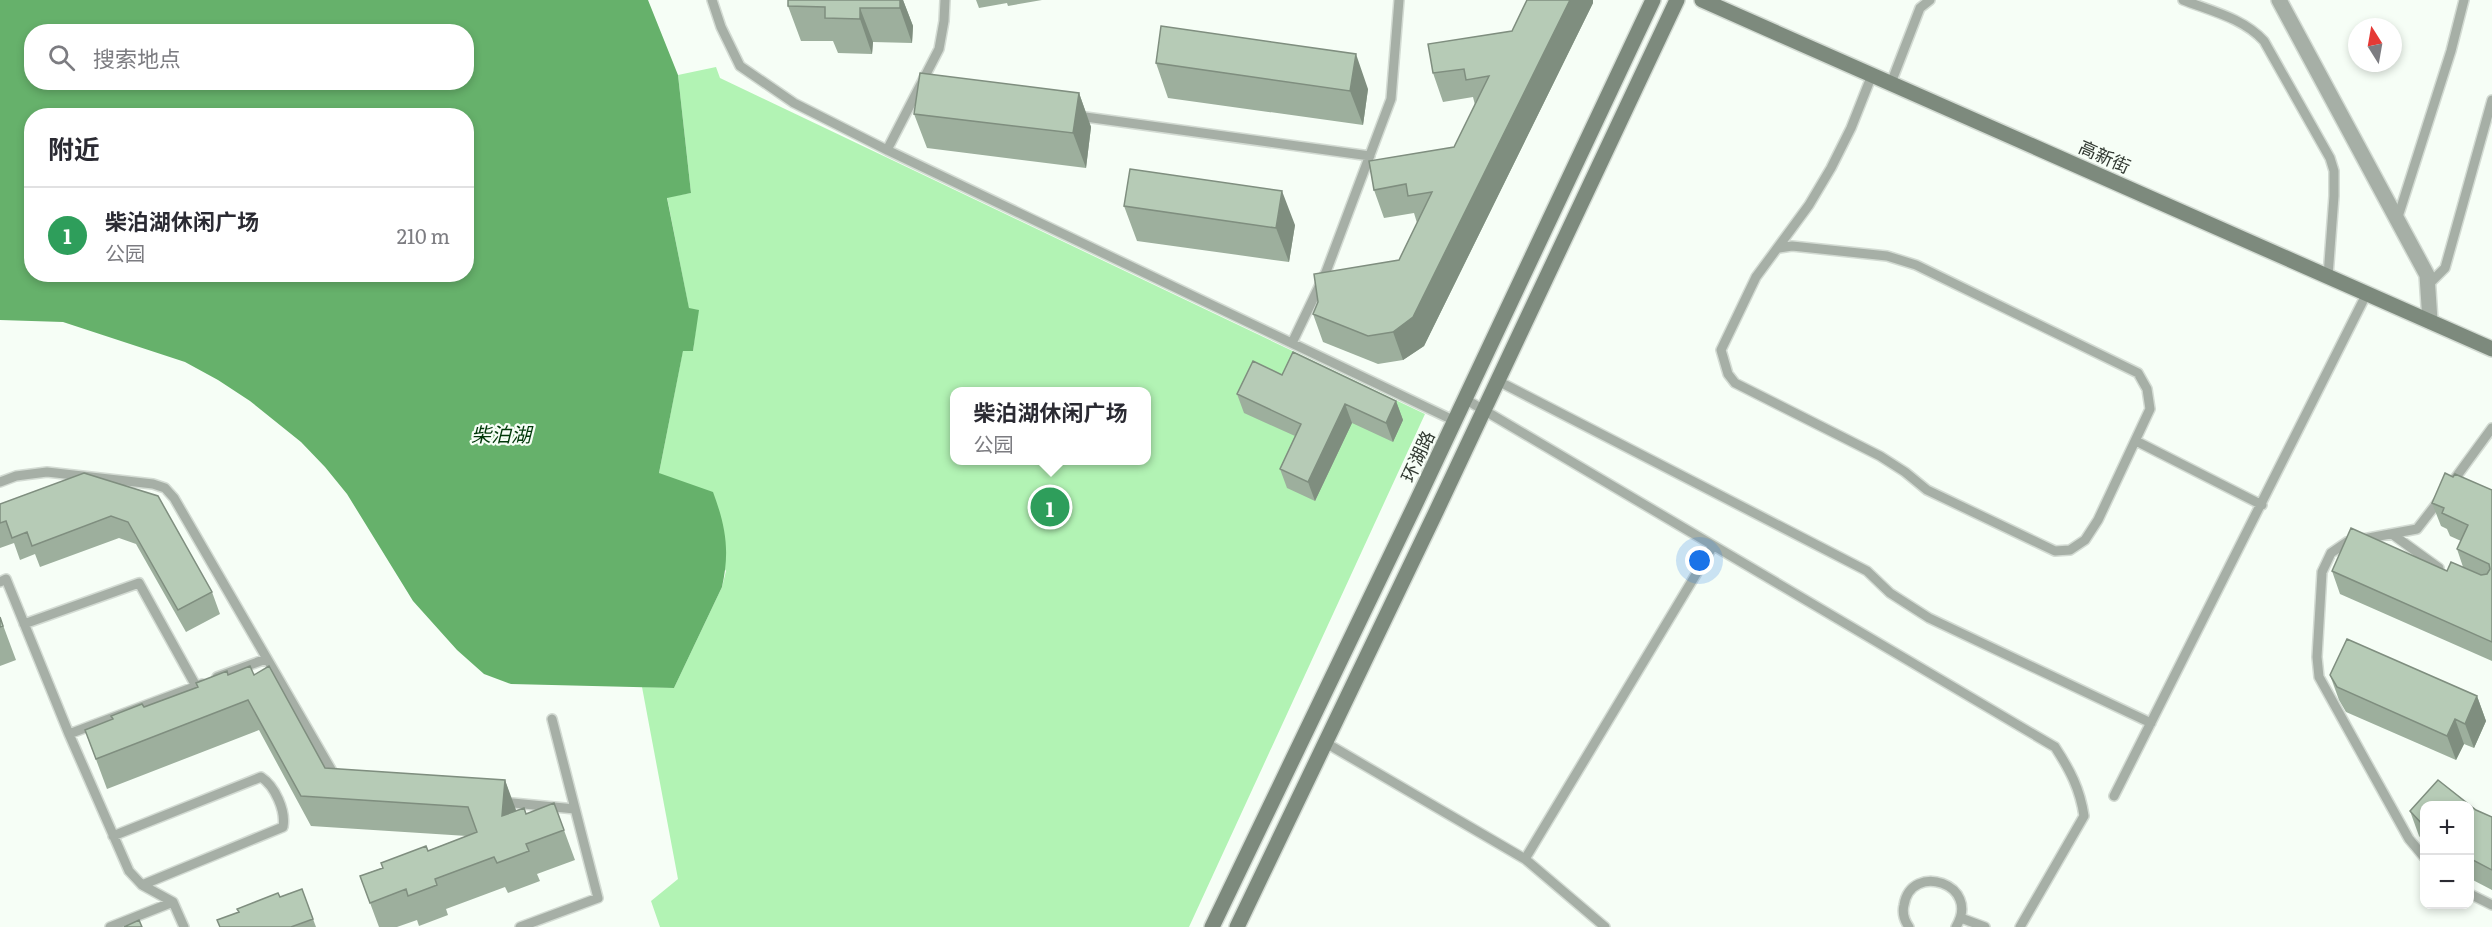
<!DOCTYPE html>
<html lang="zh">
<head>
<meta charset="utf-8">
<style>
  body { margin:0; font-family:Literata,"Noto Sans SC",serif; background:#f7f7f7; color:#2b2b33 }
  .controls { position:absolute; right:18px; bottom:18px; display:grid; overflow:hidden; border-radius:12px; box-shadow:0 3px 9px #0003 }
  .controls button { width:54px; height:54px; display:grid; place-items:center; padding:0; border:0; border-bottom:2px solid #e1e1e2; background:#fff; color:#2b2b33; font:30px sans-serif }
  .compass { position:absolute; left:2348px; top:18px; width:54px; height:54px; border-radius:50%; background:#fff; box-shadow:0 3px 9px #0003; rotate:349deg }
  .you { position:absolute; left:1700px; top:561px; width:21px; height:21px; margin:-15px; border:4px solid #fff; border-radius:50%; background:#1a73e8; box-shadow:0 0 0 9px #1a73e833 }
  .badge { display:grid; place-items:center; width:39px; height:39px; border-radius:50%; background:#b45309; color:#fff; font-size:20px; font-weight:700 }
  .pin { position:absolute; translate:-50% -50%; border:3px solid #fff; box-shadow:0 2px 6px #0006 }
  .popup { position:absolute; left:950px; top:387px; width:201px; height:78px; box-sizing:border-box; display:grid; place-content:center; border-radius:12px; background:#fff; filter:drop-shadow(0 2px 4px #0005); font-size:20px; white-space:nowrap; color:#7c7c81 }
  .popup b { font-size:22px; color:#2b2b33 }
  .popup::after { content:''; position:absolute; left:50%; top:100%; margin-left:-12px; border:12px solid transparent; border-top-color:#fff }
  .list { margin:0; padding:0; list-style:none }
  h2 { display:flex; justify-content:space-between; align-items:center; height:78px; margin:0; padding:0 24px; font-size:26px }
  h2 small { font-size:20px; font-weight:400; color:#7c7c81 }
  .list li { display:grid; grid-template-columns:39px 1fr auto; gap:18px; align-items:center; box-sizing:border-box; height:96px; padding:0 24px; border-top:2px solid #e1e1e2 }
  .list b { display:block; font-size:22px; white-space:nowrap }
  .list p { margin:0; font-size:20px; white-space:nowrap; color:#7c7c81 }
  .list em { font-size:20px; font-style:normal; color:#7c7c81 }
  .icon { flex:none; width:33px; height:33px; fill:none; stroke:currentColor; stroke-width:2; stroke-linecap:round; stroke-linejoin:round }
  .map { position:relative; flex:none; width:2492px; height:927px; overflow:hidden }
  .search { position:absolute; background:#fff; box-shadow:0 3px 9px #0003; left:24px; top:24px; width:450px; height:66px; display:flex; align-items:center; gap:15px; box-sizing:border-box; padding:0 21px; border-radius:24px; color:#7c7c81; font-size:22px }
  .panel { position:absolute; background:#fff; box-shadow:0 3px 9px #0003; left:24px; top:108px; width:450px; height:174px; border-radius:24px }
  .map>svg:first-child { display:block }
</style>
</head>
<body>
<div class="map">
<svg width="2492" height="927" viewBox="0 0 2492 927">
  <rect width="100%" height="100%" fill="#f6fef6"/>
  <path fill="#b2f3b4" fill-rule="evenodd" d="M716,67L720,78L1425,414L1189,927H660L651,901L678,879L642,687L674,688L722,587L726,571L659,473L683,350L693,351L698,310L689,309L667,197L691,193L678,75ZM954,392H1146V460H954Z"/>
  <path fill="#66b16b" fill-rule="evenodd" d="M0,0H648L678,75L691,193L667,198L689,308L699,310L693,351H683L659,473L713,492C726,527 730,551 722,587L674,688L511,684L484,674L457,650L413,601L347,494L325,467L301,442L250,401L218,380L185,362L63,322L0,320ZM32,32H466V82H32ZM32,116H466V274H32Z"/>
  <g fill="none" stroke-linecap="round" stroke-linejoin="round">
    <defs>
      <path id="lane" d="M712,0L721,27L740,66L794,103L887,150L1455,421
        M2183,0C2211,11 2243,18 2264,41L2330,158L2334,171V196L2328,276
        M1891,83L1920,8L1930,0
        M1078,116L1370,156
        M887,150L939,49L944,21L945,0
        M2397,220L2451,51L2464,0
        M1779,248L1792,246L1887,256L1916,265L2138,373L2147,389L2150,409L2098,520L2085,540L2070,550L2055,551L1927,490L1905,472L1880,456L1735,383L1728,374L1721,350L1756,277L1809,205L1831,168L1851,128L1872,75
        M2428,285L2445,268L2492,100
        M1292,343L1326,272L1391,99L1399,0
        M1498,381L1867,571L1890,593L1929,618L2151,723
        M1465,399L2055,747C2070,770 2080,789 2084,816L2020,927
        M2136,441L2262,505
        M0,482L16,476L47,472L153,484L165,488L174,498L336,778
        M2451,484L2492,428
        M2392,534L2439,568
        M0,582L6,579L69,734L129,871L142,885L173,902L184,927
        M24,624L139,583L196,686
        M217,677L266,659
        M69,734L202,684
        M1326,743L1525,859L1605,927
        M2114,796L2367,293
        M502,802L575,809
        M113,836L261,777C275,786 286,811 283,827L142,885
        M2424,857L2409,839L2319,677L2317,657L2322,572L2331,553L2347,542L2417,529L2441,498
        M1525,859L1713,546
        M2470,894L2492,905
        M1961,918L1985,927
        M110,927L173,902
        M520,927L598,898L552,719
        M1909,927C1904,920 1902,913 1904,905C1911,861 1982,884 1956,927"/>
      <path id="street" d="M2279,0L2427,275L2430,321"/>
      <path id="secondary" d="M1702,0L2492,349
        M1212,927L1415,505L1653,0
        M1237,927L1435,514L1677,0"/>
    </defs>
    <use href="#lane" stroke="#d3dbd3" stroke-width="12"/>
    <use href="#street" stroke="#d3dbd3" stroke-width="18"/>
    <use href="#secondary" stroke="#d3dbd3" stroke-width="18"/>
    <use href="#lane" stroke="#a6afa6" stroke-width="9"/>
    <use href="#street" stroke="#a6afa6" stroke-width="15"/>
    <use href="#secondary" stroke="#7d8a7d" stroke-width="15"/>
  </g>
  <path fill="#9daf9d" d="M903,0L913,26L912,43L873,42L872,54L838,53L833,41H801L788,6Z
    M976,0H1042L1008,6L1007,3L979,8Z
    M1527,0H1593V3L1424,346L1403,360L1378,364L1323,342L1313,314L1399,260L1417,223L1414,213L1384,218L1374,190L1454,147L1475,105L1473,97L1443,102L1433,73L1512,31Z
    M1156,63L1368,89L1363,125L1168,98Z
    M1079,93L1091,127L1086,168L927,148L914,114Z
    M1124,206L1295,225L1289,262L1137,241Z
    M1237,394L1396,401L1403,420L1393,442L1352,423L1315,501L1287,488L1280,469L1295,436L1244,413Z
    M84,473L212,592L220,614L186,632L136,544L119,538L40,567L35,554L20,560L14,543L0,548V504Z
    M2453,477L2492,490V661L2340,594L2332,571H2447L2463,567L2457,549L2461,541L2450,536L2447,529L2441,526L2432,503Z
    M0,617L16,660L0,666Z
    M228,675H254L325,768L505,780L515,811L526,814L554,803L575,860L537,874L540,881L508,893L505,887L446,909L448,915L419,926L417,920L397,927H379L360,876L467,836L311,826L259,730L107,789L85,730Z
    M2330,675L2477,696L2486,721L2474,748L2464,744L2456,760L2346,712L2339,700Z
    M2438,780L2476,810L2492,817V890L2469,878V806H2424V842L2419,836L2410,811Z
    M302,889L316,927H220L280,897Z"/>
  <path fill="#7f8e7f" d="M897,0H903L913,26L912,43Z
    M1570,0H1593V3L1424,346L1403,360L1393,332Z
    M860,8L873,42L872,54L860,19Z
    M1356,54L1368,89L1363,125L1350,91Z
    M1079,93L1091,127L1086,168L1073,133Z
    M1282,191L1295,225L1289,262L1276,228Z
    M1396,401L1403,420L1393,442L1386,423Z
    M1345,404L1352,423L1315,501L1308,482Z
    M2477,696L2486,721L2474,748L2465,724Z
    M2455,719L2464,744L2456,760L2447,736Z
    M505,780L516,810L513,847L502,816Z"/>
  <path fill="#b6cbb6" stroke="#7f8e7f" stroke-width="1.5" d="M788,0H900V8H860V19L825,18V7L788,6Z
    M1527,0H1570L1413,317L1393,332L1368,336L1313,314L1318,302L1314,274L1399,260L1432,192L1408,196L1406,184L1374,190L1369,161L1454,147L1489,76L1466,80L1464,69L1433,73L1428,44L1512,31Z
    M1161,26L1356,54L1350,91L1156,63Z
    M920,73L1079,93L1073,133L914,114Z
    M1130,169L1282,191L1276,228L1124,206Z
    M1293,352L1396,401L1386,423L1345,404L1308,482L1280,469L1301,424L1237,394L1253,361L1282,375Z
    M84,473L158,496L212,592L178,610L128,522L111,516L32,546L27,532L12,538L6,521L0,523V504Z
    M2445,473L2453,477L2455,474L2492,490V642L2332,571L2351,528L2447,571L2451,562L2481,575L2487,574L2490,569L2489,564L2457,549L2468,525L2442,513L2444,508L2432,503Z
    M0,617L3,626L0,627Z
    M2347,639L2477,696L2465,724L2455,719L2447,736L2337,687L2330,675Z
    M250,666L254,675L269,666L325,768L505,780L502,816L524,808L526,814L554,803L564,830L526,844L529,851L497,863L494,857L435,879L437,885L408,896L406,889L370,903L360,876L383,868L381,863L426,846L428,851L477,832L468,807L301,796L248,700L96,759L85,730L113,719L111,716L142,704L144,707L198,687L196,683L227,671L228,675Z
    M2438,780L2476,810L2492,817V870L2469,858V806H2424V826L2410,811Z
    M302,889L313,919L291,927H220L217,920L239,912L237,909L278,893L280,897Z
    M139,920L142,927H124Z"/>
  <g text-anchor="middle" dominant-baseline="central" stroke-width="4.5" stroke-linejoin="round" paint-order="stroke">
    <g font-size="18" fill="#313931" stroke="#f6fef6">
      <text transform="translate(2105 156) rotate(24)">高新街</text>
      <text transform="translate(1417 456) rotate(-65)">环湖路</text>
    </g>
    <g font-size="20" font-style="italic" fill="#003809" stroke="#f6fef6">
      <text x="501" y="433">柴泊湖</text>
    </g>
  </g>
</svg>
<div class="controls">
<button>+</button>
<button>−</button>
</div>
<svg class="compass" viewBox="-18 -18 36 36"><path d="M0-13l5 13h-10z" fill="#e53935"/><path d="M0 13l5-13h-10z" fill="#7c7c81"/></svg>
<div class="you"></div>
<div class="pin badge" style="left:1050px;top:507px;background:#2e9e5b">1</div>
<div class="popup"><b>柴泊湖休闲广场</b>公园</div>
<div class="search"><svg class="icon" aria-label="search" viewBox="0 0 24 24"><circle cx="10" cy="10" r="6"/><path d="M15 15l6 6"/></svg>搜索地点</div>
<section class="panel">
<h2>附近<small></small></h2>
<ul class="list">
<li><span class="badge" style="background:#2e9e5b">1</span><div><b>柴泊湖休闲广场</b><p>公园</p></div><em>210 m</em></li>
</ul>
</section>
</div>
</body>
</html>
